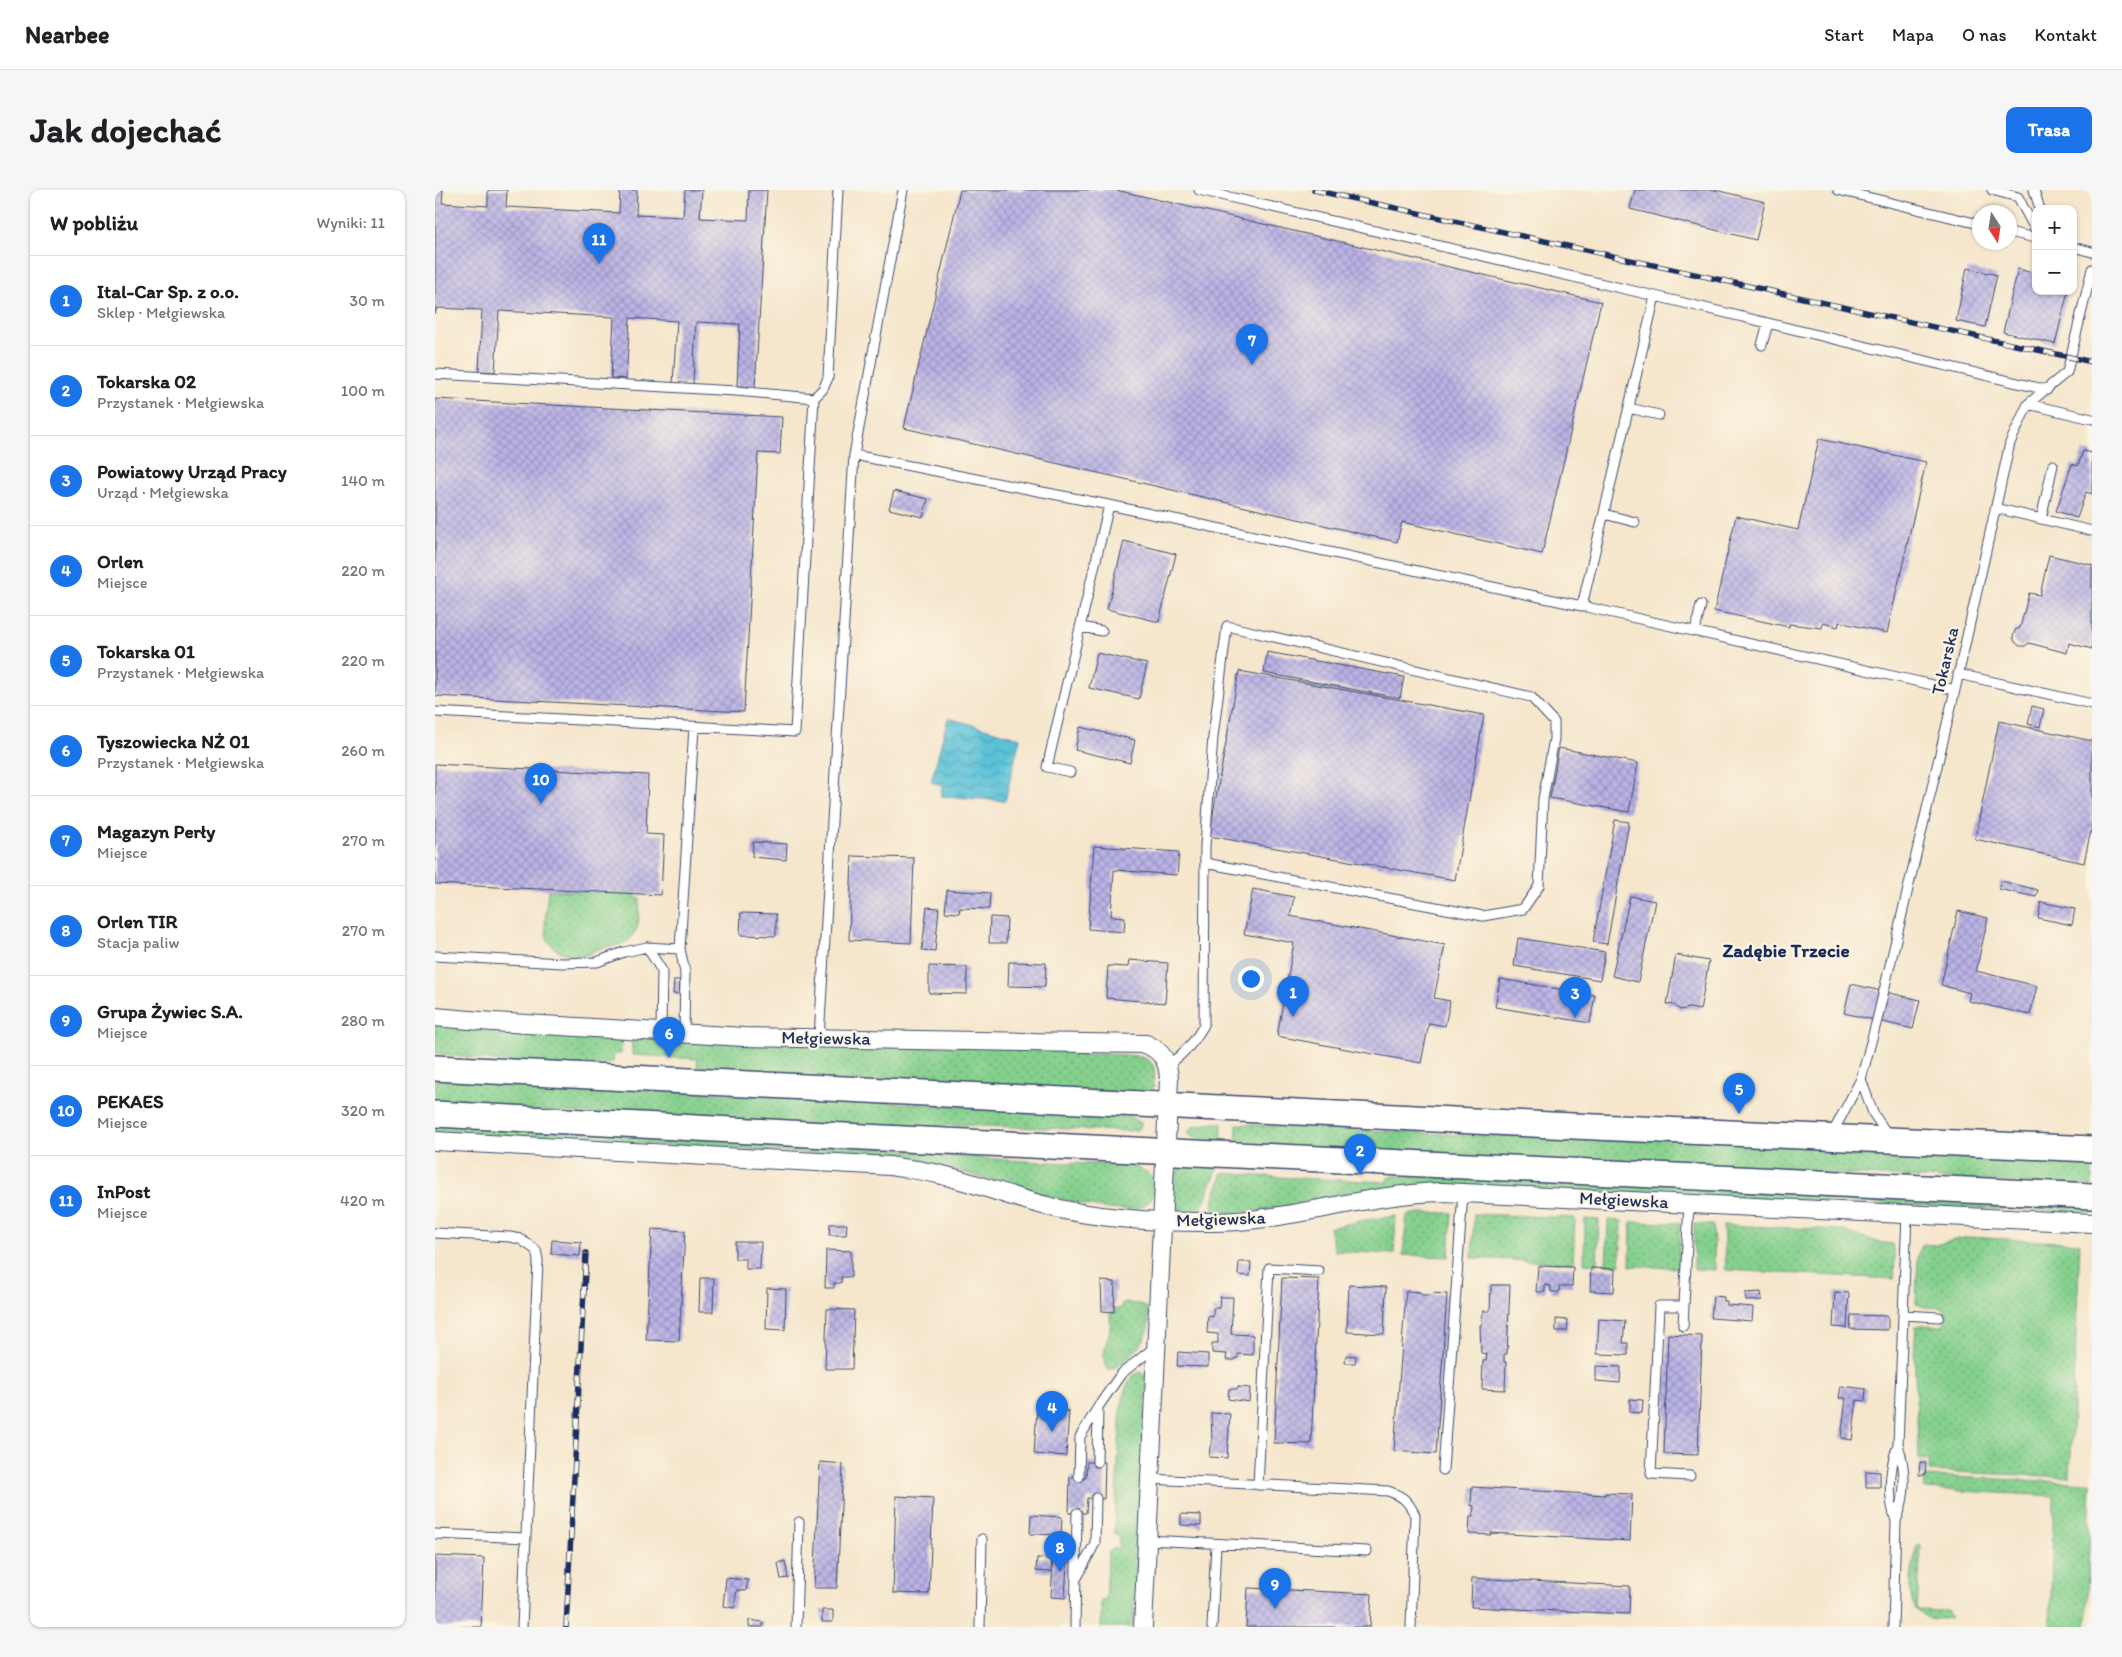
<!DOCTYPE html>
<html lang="pl">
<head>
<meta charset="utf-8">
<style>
  body { margin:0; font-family:Itim,sans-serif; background:#f6f6f6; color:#202124 }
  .controls { position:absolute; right:15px; top:15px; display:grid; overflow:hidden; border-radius:10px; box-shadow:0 1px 4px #0004 }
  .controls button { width:45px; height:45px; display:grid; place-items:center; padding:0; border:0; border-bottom:1px solid #e0e0e0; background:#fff; color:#202124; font:25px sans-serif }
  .compass { position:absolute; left:1537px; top:15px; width:45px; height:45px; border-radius:50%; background:#fff; box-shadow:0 1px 4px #0004; rotate:168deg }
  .you { position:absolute; left:815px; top:788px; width:18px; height:18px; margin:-12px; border:4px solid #fff; border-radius:50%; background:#1a73e8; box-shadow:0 0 0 8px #1a73e833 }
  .badge { display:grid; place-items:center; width:32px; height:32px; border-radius:50%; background:#1a73e8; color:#fff; font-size:16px; font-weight:700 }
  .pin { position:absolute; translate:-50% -41px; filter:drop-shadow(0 1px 2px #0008) }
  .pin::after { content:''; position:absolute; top:26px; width:18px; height:15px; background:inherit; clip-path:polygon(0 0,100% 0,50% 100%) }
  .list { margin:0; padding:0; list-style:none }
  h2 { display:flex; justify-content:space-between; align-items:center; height:65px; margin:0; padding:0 20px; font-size:21px }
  h2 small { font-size:16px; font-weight:400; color:#757577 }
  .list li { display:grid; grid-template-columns:32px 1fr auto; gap:15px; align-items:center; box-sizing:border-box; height:90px; padding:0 20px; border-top:1px solid #e0e0e0 }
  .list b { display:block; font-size:19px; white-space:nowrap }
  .list p { margin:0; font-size:16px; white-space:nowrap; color:#757577 }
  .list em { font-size:16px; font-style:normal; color:#757577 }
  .map { position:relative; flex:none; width:1657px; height:1437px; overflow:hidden; border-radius:10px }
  header { display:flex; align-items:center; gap:30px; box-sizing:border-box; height:70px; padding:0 25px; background:#fff; border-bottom:1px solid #e0e0e0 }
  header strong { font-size:24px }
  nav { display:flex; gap:28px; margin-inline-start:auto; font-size:18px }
  .intro { display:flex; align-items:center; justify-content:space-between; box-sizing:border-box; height:120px; padding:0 30px }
  h1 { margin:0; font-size:35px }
  .button { padding:12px 22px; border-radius:10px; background:#1a73e8; color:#fff; font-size:18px; font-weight:700 }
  main { display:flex; gap:30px; padding:0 30px }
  aside { flex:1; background:#fff; border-radius:10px; box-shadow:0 1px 4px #0004 }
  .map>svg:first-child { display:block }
</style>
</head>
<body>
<header>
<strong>Nearbee</strong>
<nav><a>Start</a><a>Mapa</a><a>O nas</a><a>Kontakt</a></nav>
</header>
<div class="intro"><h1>Jak dojechać</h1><a class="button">Trasa</a></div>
<main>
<aside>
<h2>W pobliżu<small>Wyniki: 11</small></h2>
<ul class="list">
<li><span class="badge">1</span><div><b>Ital-Car Sp. z o.o.</b><p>Sklep · Mełgiewska</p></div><em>30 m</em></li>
<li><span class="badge">2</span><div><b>Tokarska 02</b><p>Przystanek · Mełgiewska</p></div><em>100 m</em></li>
<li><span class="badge">3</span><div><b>Powiatowy Urząd Pracy</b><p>Urząd · Mełgiewska</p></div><em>140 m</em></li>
<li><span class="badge">4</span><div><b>Orlen</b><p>Miejsce</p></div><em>220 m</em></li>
<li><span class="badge">5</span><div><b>Tokarska 01</b><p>Przystanek · Mełgiewska</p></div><em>220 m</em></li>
<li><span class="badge">6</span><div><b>Tyszowiecka NŻ 01</b><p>Przystanek · Mełgiewska</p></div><em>260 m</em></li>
<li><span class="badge">7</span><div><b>Magazyn Perły</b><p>Miejsce</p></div><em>270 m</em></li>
<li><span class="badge">8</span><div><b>Orlen TIR</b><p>Stacja paliw</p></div><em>270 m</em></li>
<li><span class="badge">9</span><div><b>Grupa Żywiec S.A.</b><p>Miejsce</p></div><em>280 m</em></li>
<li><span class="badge">10</span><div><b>PEKAES</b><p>Miejsce</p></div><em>320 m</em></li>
<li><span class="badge">11</span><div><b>InPost</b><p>Miejsce</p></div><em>420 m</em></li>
</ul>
</aside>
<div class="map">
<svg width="1657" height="1437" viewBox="0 0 1657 1437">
  <defs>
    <pattern id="grass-dots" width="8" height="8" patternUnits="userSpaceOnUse" patternTransform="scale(1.25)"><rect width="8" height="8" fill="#84d08d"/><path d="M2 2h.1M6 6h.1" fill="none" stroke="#6ba976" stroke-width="1.8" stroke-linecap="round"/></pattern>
    <pattern id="water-waves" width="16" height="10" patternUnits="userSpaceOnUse" patternTransform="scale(1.25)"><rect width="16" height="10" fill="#5bc2d8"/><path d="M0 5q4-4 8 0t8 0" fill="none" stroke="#4a9eb2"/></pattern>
    <pattern id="building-cross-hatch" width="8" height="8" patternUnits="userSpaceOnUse" patternTransform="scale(1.25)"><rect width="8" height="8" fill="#bbb4e6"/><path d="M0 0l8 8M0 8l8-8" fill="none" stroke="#9793be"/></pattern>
  </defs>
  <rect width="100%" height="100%" fill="#fcf5e5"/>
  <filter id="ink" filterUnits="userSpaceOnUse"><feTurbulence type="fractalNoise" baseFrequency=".02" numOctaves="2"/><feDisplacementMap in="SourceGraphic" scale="10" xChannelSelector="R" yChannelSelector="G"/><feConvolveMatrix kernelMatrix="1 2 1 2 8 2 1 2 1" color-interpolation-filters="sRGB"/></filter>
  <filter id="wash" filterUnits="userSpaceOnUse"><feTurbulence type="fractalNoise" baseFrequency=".0096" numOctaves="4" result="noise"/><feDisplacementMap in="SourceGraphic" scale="20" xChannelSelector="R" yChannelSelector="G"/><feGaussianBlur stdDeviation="1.12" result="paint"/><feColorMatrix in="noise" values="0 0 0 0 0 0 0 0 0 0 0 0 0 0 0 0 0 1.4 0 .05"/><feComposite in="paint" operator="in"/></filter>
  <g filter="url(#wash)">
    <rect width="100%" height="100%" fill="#f5e6cc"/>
    <path fill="url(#grass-dots)" stroke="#508076" d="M113,700L201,703V708H205C204,720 206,735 198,745C189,758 177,755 164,759C159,761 155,764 150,765C136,767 119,763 113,750C107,736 112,714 113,700Z
      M0,835L187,847L186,864H179L178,872L147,877L85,874L0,863Z
      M197,847L638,860L639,864C656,865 697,862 711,869C721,873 721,885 717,893L720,896L711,903L331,888L262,876L263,869L197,865Z
      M0,888L692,925L706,933V936L702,940L693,941L524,935L441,939L0,915Z
      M776,933H787L786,955L757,947L753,942L758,937Z
      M0,934L452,958C532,969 613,973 693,975C707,977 726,987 718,1004C715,1013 706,1018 698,1019C675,1022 652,1015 630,1010C577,998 525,979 472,969L0,942Z
      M802,934L1052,946L1115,943L1657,967V996L801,955Z
      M784,972L783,978L764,1024C757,1023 747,1023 741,1018C729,1007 739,983 748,974Z
      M994,981L1657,1014V1023L1006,995C977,997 946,997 918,1002C872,1011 825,1025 778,1023L779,1007L788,983L841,987L953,992L954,987Z
      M984,1023H1017L1014,1067L968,1065L972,1025Z
      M1039,1024L1140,1028L1138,1073L1037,1068Z
      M961,1026L959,1064L900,1061L894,1038L930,1030Z
      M1150,1029L1164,1030L1162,1074L1149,1073Z
      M1173,1030L1187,1031L1185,1075L1171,1074Z
      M1196,1032L1244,1033V1078L1195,1076Z
      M1259,1034L1278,1035L1280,1080L1259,1079Z
      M1288,1035L1405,1040L1443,1052L1457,1054L1460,1068L1459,1089L1291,1080Z
      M1533,1047L1645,1053L1635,1287L1494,1281V1270L1484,1269L1479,1163L1481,1137L1486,1135L1509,1136L1510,1118L1490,1117L1481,1114L1483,1064L1488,1054L1500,1055Z
      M687,1113L705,1114L713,1119C713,1127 714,1136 712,1143C709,1154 684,1180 673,1179C665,1170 671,1154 674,1144C676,1138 675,1129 675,1123H679L680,1119H685Z
      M706,1182L710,1185L712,1196L703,1328L704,1362L701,1374L698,1435L697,1437H666V1410H671L673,1363L680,1358H684V1346L679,1345L686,1217L692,1195L699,1185Z
      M1490,1286L1656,1293L1651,1437H1615L1619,1306L1489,1299Z
      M1482,1355L1486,1356L1482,1420L1512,1421L1516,1428C1461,1436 1476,1387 1482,1355Z"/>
    <path fill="url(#water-waves)" stroke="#3b789b" d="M513,528L585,548L570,611L506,606L507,595L496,592Z"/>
    <g id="blocks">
      <path fill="url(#building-cross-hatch)" d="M0,0H8L7,13L53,16V0H72L71,17L184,23L185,0H202L201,25L248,27L250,0H267L265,28L313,30L314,0H332L320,197L302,196L305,134L261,132L258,194L238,193L242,131L195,128L191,189L176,188L179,127L64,121L60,182L44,181L47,120L2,118L0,124Z
        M525,0H681L1166,112L1107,364L967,332L962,352L469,238Z
        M1200,0H1280L1330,12L1321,50L1195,19Z
        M1532,78L1562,85L1550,137L1521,131Z
        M1583,79L1601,84V101H1633L1620,154L1568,142Z
        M0,209L347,227L345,264L323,263L309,522L0,506Z
        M1384,249L1491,272L1452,443L1404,432L1403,437L1388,433L1387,438L1354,434V437L1279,421L1301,326L1363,340Z
        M1648,261L1657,263V304L1651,302L1642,328L1621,321L1637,274L1643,276Z
        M459,301L493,309L488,327L454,319Z
        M689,351L741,364L724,432L672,419Z
        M1614,365L1657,375V459L1634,453L1632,463L1594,453L1590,456H1585L1580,452L1578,447L1580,440L1585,438L1594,403L1605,405Z
        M832,462L969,487L965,508L829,483Z
        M662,463L712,474L704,509L654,498Z
        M804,481L1049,525L1020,690L774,646Z
        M1597,516L1609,519L1605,537L1593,534Z
        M1564,531L1657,551V635L1649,673L1540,649Z
        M645,537L700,550L695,573L640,560Z
        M1124,558L1203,573L1194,622L1115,608Z
        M0,574L213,585L211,644L229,645L226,705L0,694Z
        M1180,630L1194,632L1172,754L1158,752Z
        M318,652L352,654L351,670L317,667Z
        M659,656L744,662L742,685L679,680L676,726L690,727L689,742L653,739Z
        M417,666L479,668L476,753L414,750Z
        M1566,691L1603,700L1601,707L1564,699Z
        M818,699L859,707L855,726L1010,755L999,808L1015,811L1010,836L994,833L986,873L842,846L859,753L809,744Z
        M512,700L555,703L554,719L525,718L524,723L510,722Z
        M1195,706L1220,711L1203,792L1177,786Z
        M1606,712L1640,719L1637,735L1603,728Z
        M492,717L504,718L500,761L487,760Z
        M1523,721L1553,728L1541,781L1602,796L1595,825L1533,811L1535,803L1506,795Z
        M306,723L341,724V746L305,745Z
        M555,727L572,728L571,753H554Z
        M1083,748L1170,762L1165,790L1079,776Z
        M1241,765L1274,771L1265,820L1254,818L1245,820L1239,815L1232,814Z
        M694,770L733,773L730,813L671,808L673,776L693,777Z
        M574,772L611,773L610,797L573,796Z
        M494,776L532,777V804L494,803Z
        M1065,789L1160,805L1155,833L1060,817Z
        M239,790H245L244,804H238Z
        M1416,794L1485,810L1478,839L1409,823Z
        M395,1034H412L411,1045H394Z
        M217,1039L250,1041L244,1151L211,1150Z
        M117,1050L146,1052L145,1066L116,1064Z
        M300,1052H326L325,1079H311V1069H300Z
        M391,1060L416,1061V1087H406V1093H399V1098H390Z
        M804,1072H816L815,1086L803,1085Z
        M1103,1076L1138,1077L1137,1096H1124V1102H1116V1096L1110,1095V1102H1101Z
        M1156,1078L1180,1079L1179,1102L1155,1101Z
        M265,1088H279L278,1122H264Z
        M847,1088L884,1089L876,1254L839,1253Z
        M666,1091L680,1092L679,1122L667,1121Z
        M914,1095L951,1097L949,1144L912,1142Z
        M1056,1095H1075L1072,1164H1069V1172H1071L1070,1200L1047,1199L1048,1171H1051L1052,1164L1046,1163L1045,1135H1047L1048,1121H1055Z
        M332,1098L351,1099L350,1140L331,1139Z
        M971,1101L985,1102L987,1105H996L998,1103L1012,1104L1001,1264L959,1261Z
        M1326,1102L1327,1110L1311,1111L1310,1103Z
        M1400,1102L1414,1103L1412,1138L1398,1137Z
        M1278,1106L1289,1107V1111H1292V1115L1318,1117L1317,1131L1276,1128Z
        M785,1107H798L796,1144L818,1145V1165L803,1164V1168H800V1170H791L792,1164L777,1163V1153H783V1144L772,1143L773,1126L778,1127V1118H784Z
        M392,1119L419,1120L417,1179H390Z
        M1416,1125L1453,1126V1140L1415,1139Z
        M1121,1129L1133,1130L1132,1141H1121Z
        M1164,1129L1190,1131L1188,1153H1193V1165L1162,1164Z
        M1233,1144L1267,1146L1263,1265L1229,1264Z
        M743,1162L773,1164V1177L742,1176Z
        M911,1165L921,1166L920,1173H910Z
        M1161,1176L1186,1177L1185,1193L1161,1191Z
        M1406,1196L1431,1199L1430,1211L1422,1210L1417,1250L1406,1248L1411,1208H1404Z
        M803,1197L815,1198L814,1212L793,1209L794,1199H803Z
        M1195,1209L1208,1210L1207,1223L1195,1222Z
        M602,1219L634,1221L631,1266L599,1264Z
        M776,1223L795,1224L792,1268L774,1267L775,1257L777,1254Z
        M385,1272L408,1274L402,1398H379Z
        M652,1272H670L669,1309L652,1308L651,1323H634L635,1287L651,1288Z
        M1485,1272L1491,1273L1490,1285H1484Z
        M1431,1281L1445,1282V1297H1431Z
        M1037,1297L1170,1305V1303L1197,1304L1195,1351L1056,1343V1345L1034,1344L1035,1326H1038L1039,1316L1036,1315Z
        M461,1306L498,1308L494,1404L458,1403Z
        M746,1324L766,1325V1336L746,1335Z
        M596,1325L627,1327L626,1345L595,1344Z
        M619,1355L633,1356L630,1408L616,1407Z
        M0,1366L49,1368L46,1437H0Z
        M602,1368L617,1369L616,1382L601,1381Z
        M350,1371L353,1388L346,1389L343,1373Z
        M291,1388L313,1390L311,1401L302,1400L299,1418L288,1416Z
        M1037,1388L1195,1396L1194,1424L1036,1417Z
        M813,1398L937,1404L935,1437H811Z
        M387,1420H398V1432H387Z
        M314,1430L328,1432V1437H314Z"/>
    </g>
  </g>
  <g filter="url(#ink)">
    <use href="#blocks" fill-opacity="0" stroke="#3c4a6e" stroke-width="1"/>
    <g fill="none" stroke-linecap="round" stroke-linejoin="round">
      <defs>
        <path id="lane" d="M764,0L1220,106
          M1403,0L1544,34
          M1557,0L1583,7L1601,41
          M1599,0L1605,19
          M1574,42L1601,48
          M1638,57L1657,62
          M1327,155L1333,133
          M0,184L301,201L379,208L360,542L0,522
          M379,208L388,199L393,188L403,0
          M1593,214L1657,229
          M1194,218L1224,225
          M419,265L674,315L1147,416
          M1560,318L1657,341
          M1169,324L1200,332
          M1606,329L1618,275
          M646,437L667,441
          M1260,441L1266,415
          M1523,484L1657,514
          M1520,500L1147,416L1220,106L1612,200
          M635,582L612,577L674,315
          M212,757L227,781L226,841
          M0,766L127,773L162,772L189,762L212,757L245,759
          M249,843L250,782L245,759L259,537
          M384,848L419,265L468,0
          M733,875C749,864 760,852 769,835L770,656L778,547L792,436L1096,507L1119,532V549L1108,609L1104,696L1088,719L1048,726L770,673
          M1426,889L1438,923L1454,947
          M1397,944L1426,889L1442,830L1520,500L1575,253L1593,214L1632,182L1657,79
          M0,1043L75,1047L85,1049L101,1060L103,1070L87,1437
          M1249,1116H1224L1216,1284L1255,1286
          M1468,1125L1504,1127
          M1248,1136L1254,1013
          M662,1272L663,1217L686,1184L721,1156
          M1008,1280L1028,1003
          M644,1287L645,1247L663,1217
          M715,1289L953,1301C968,1306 973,1311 980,1325L976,1437
          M823,1295L834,1078L884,1081
          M1461,1331C1472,1305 1471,1281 1463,1254
          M0,1344L91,1348
          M712,1350L932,1361
          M643,1386L660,1353L661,1308
          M361,1437L364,1332
          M545,1437L547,1349
          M640,1437L642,1323
          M777,1437L781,1354
          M1458,1437L1461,1331C1452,1305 1454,1280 1463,1254L1472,1023"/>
        <path id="street" d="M0,827L58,832L309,847L711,854C728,862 733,871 734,889L708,1437
          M0,951L455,976C471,979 487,980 503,984C542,993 578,1008 616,1017C666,1029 719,1032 771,1032C851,1033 927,1004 1007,1002L1657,1033"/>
        <path id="secondary" d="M0,878L1116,935L1657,959
          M0,924L448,948L1657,1006"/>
      </defs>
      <use href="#lane" stroke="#3c4a6e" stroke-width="11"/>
      <use href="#street" stroke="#3c4a6e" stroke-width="20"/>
      <use href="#secondary" stroke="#3c4a6e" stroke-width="28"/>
      <use href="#lane" stroke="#fff" stroke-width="9"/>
      <use href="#street" stroke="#fff" stroke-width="18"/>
      <use href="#secondary" stroke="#fff" stroke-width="25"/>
      <defs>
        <path id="rail" d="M879,0L1657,172
          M131,1437L151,1063"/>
      </defs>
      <use href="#rail" stroke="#1b2f5e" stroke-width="5.5"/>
      <use href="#rail" stroke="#fcf5e5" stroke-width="4" stroke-dasharray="11" stroke-linecap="butt"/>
    </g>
  </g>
  <g text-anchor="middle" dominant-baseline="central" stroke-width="4.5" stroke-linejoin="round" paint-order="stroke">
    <g font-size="18" fill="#1b2f5e" stroke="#fcf5e5">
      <text transform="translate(1510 471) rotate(-77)">Tokarska</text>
      <text transform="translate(391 848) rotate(1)">Mełgiewska</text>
      <text transform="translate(1189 1010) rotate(3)">Mełgiewska</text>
      <text transform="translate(786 1029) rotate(-2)">Mełgiewska</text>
    </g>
    <g font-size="19" font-weight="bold" fill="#1b2f5e" stroke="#fcf5e5">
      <text x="1351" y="760">Zadębie Trzecie</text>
    </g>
  </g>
</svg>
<div class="controls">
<button>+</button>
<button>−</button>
</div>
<svg class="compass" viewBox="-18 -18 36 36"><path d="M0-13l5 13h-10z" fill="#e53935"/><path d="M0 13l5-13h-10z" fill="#757577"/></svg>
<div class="you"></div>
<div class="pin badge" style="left:858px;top:827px">1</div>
<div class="pin badge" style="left:925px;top:985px">2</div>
<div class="pin badge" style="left:1140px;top:828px">3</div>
<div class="pin badge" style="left:617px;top:1242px">4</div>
<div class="pin badge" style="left:1304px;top:924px">5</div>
<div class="pin badge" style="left:234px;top:868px">6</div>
<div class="pin badge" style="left:817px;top:175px">7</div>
<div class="pin badge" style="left:625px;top:1382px">8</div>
<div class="pin badge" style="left:840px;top:1419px">9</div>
<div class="pin badge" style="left:106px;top:614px">10</div>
<div class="pin badge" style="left:164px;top:74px">11</div>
</div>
</main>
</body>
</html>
